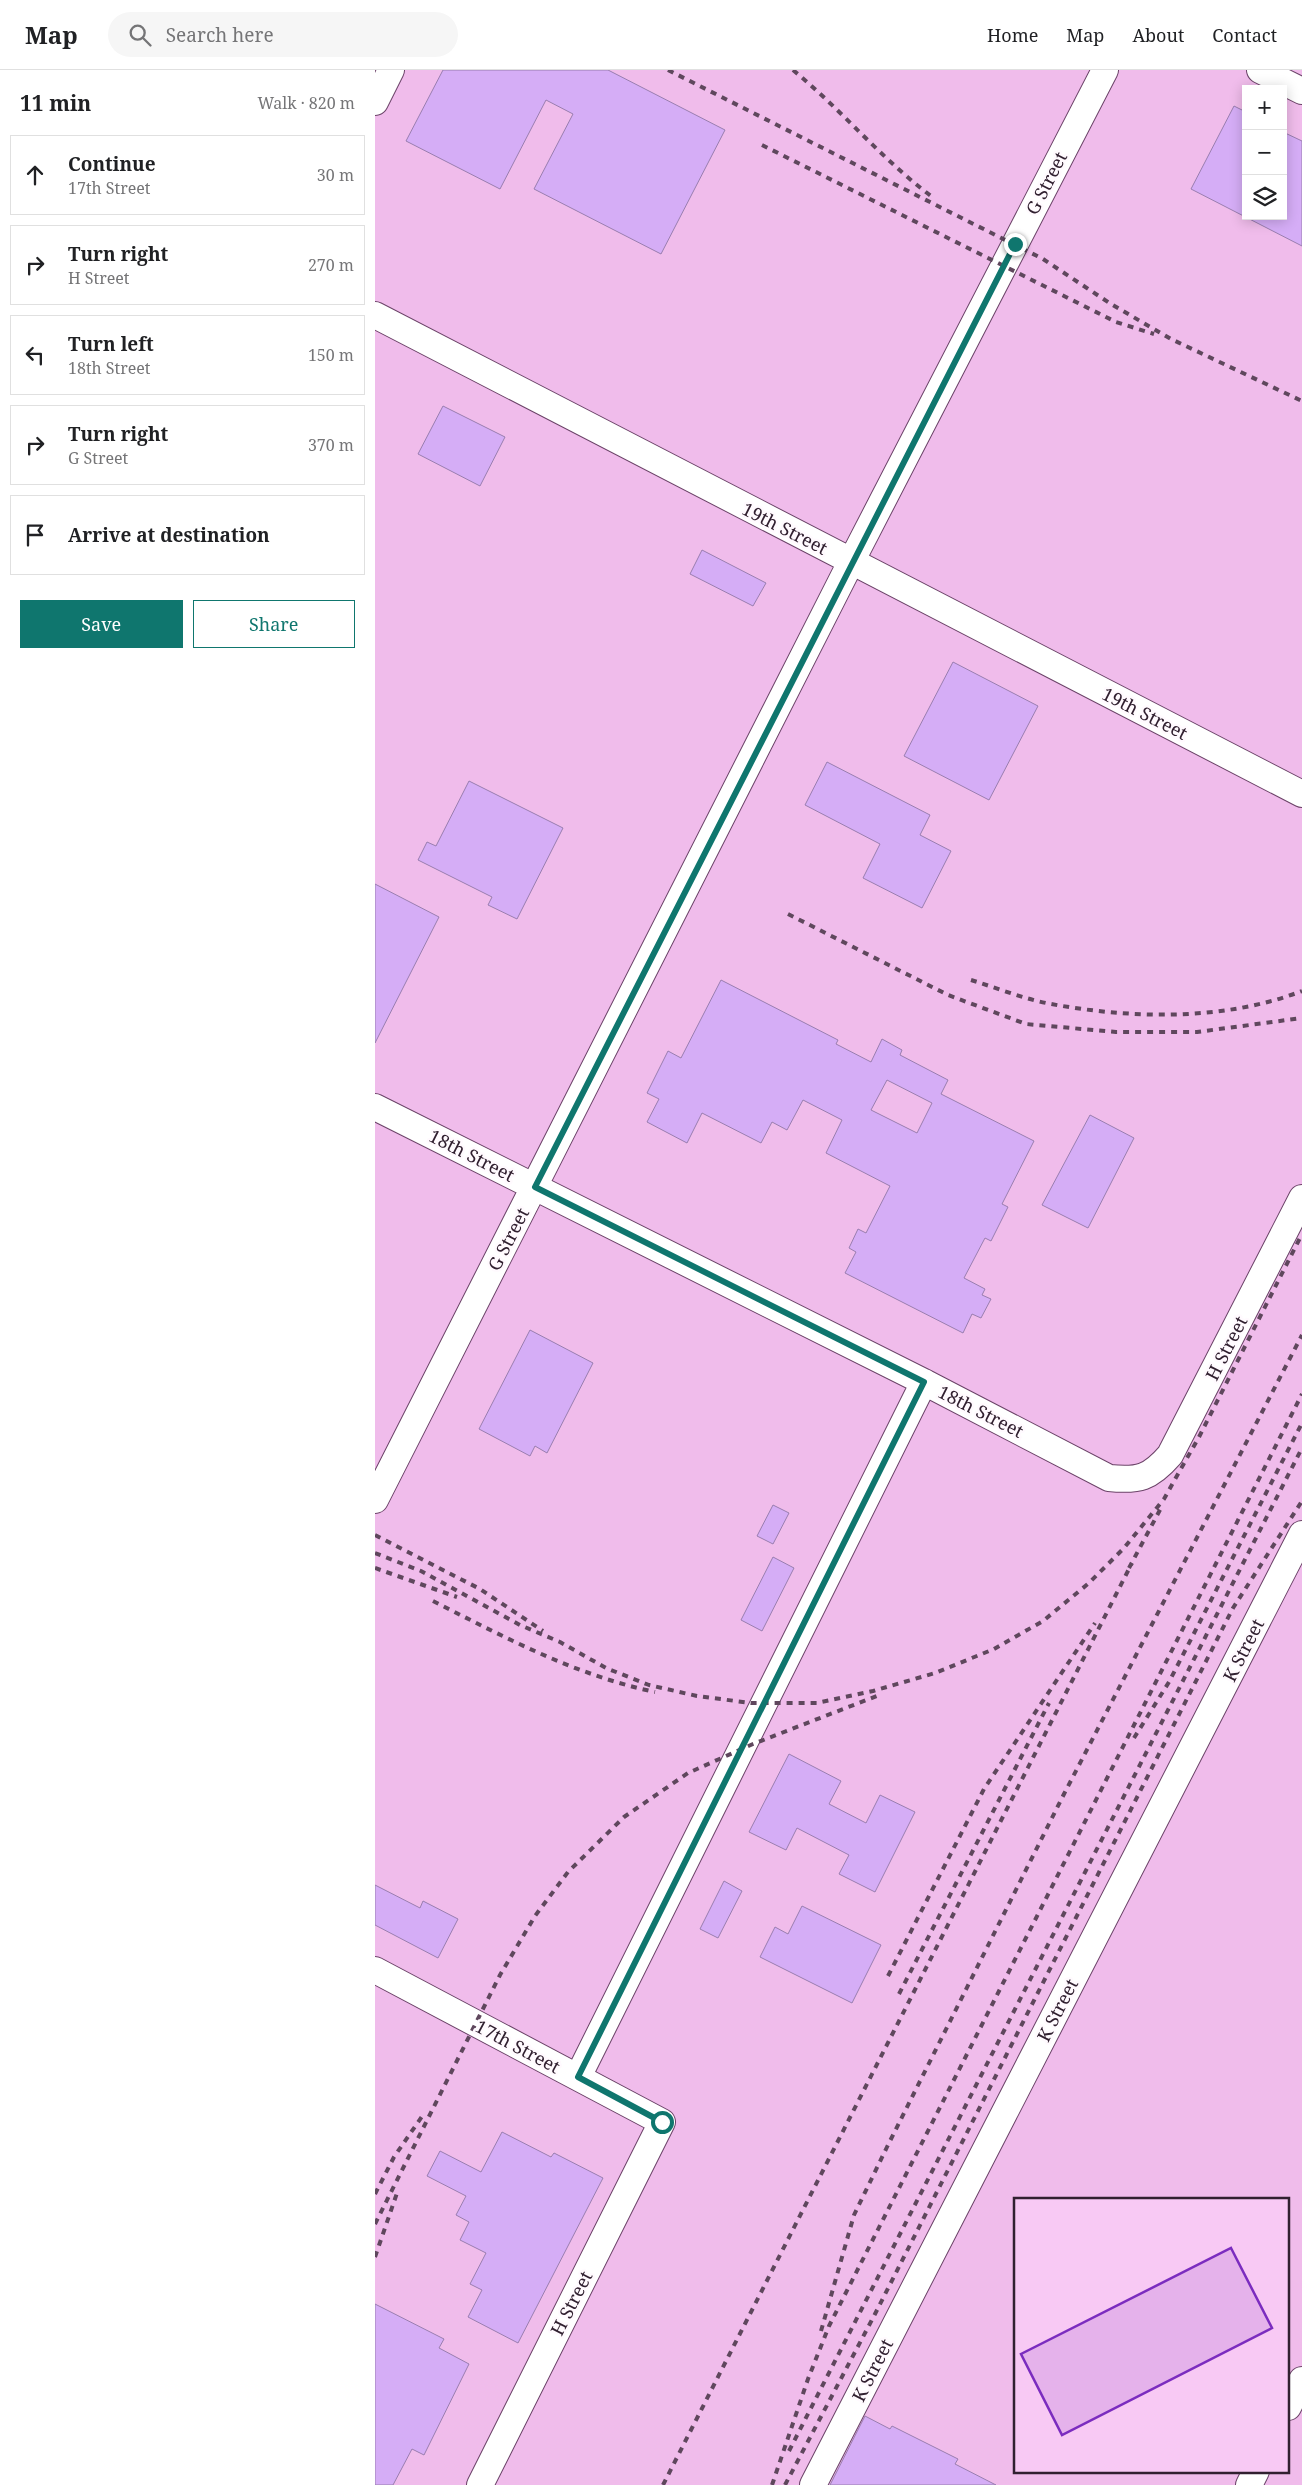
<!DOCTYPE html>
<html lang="en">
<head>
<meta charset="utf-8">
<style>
  body { margin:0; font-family:"Noto Serif",serif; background:#f6f6f6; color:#202124 }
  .controls { position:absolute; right:15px; top:15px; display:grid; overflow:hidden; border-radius:0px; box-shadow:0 2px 12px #0003 }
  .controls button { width:45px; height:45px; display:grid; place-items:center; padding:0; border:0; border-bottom:1px solid #e0e0e0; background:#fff; color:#202124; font:25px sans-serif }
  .stop { position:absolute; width:15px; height:15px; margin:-11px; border:4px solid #0f766e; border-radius:50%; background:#fff }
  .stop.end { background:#0f766e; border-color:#fff; box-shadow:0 1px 5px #0008 }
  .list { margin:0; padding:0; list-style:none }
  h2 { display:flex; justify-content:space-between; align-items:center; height:65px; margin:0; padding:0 20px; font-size:21px }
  h2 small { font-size:16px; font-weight:400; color:#757577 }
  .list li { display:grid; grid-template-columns:32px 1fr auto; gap:15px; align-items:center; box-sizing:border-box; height:80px; margin:0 10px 10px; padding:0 10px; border:1px solid #e0e0e0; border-radius:0px }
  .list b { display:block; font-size:19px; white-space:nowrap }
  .list p { margin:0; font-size:16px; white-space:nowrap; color:#757577 }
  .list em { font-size:16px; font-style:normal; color:#757577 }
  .actions { display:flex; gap:10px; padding:15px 20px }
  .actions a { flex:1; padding:11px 0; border:1px solid #0f766e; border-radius:0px; text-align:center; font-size:18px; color:#0f766e }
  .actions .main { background:#0f766e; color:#fff }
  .icon { flex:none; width:28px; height:28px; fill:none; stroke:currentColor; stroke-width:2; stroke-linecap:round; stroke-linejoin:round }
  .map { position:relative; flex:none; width:927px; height:2415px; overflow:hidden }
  header { display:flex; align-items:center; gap:30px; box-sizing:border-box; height:70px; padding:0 25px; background:#fff; border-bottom:1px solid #e0e0e0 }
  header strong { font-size:24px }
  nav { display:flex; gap:28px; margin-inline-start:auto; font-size:18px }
  .search { width:350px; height:45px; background:#f6f6f6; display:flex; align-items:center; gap:12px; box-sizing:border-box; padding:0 18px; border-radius:28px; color:#757577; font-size:19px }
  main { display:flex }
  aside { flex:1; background:#fff }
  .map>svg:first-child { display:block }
</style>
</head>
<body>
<header>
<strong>Map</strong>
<div class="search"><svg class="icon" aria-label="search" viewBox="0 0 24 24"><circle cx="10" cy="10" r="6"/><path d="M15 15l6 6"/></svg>Search here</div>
<nav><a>Home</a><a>Map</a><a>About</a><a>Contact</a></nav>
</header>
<main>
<aside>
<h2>11 min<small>Walk · 820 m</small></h2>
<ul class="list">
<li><svg class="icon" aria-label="ahead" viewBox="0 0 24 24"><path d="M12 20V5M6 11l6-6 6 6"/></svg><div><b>Continue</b><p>17th Street</p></div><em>30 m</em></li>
<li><svg class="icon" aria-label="right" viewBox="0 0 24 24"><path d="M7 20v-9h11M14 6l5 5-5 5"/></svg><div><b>Turn right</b><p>H Street</p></div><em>270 m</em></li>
<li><svg class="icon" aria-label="left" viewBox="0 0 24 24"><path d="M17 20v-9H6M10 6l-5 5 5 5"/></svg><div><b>Turn left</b><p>18th Street</p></div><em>150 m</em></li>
<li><svg class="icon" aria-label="right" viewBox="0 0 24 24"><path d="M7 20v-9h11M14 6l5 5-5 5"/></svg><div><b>Turn right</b><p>G Street</p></div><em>370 m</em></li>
<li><svg class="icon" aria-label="arrive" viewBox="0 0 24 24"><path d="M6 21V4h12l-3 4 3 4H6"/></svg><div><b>Arrive at destination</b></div></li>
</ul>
<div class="actions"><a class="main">Save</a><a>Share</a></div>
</aside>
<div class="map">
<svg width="927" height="2415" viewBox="0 0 927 2415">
  <rect width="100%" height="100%" fill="#f8c9f4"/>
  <path fill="#f0bceb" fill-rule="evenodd" d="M0,0H927V2415H0ZM871,19H908V146H871ZM641,2129H913V2401H641Z"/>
  <path fill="#d5adf6" stroke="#997eaf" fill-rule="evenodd" d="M68,0H233L350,60L286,184L159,119L198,44L171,30L125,119L31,71Z
    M859,36L871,42V146H908V62L927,71V176L816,119Z
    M68,336L130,367L105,416L43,384Z
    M327,480L391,513L378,536L315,504Z
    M578,592L663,636L614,730L529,686Z
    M452,692L555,745L545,765L576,781L547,838L488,808L505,774L430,735Z
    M94,711L188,758L142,849L113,835L117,827L43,790L52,772L61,776Z
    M0,814L64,847L0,973Z
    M346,910L463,970L461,974L496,992L507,969L527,980L525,985L573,1010L566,1024L659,1071L627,1134L633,1137L616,1171L610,1168L589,1208L610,1219L607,1225L616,1229L606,1248L597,1244L588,1263L470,1203L481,1182L474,1178L483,1159L491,1163L515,1116L451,1083L467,1050L428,1030L412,1060L397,1052L386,1073L327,1043L312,1073L272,1052L284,1029L272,1023L293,981L306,988ZM512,1010L557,1033L542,1063L496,1040Z
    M715,1045L759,1068L713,1158L667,1135Z
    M155,1260L218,1293L172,1383L160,1376L155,1386L104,1359Z
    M398,1435L414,1443L398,1474L382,1466Z
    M398,1487L419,1498L387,1561L366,1550Z
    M414,1684L466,1711L454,1734L491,1753L505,1725L540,1742L500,1822L464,1804L474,1785L422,1758L411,1780L374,1762Z
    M349,1811L367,1821L343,1868L325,1859Z
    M0,1815L45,1838L48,1831L83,1849L63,1888L0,1855Z
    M427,1836L506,1875L477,1933L385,1887L400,1857L413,1864Z
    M127,2062L176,2087L179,2083L228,2108L143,2273L93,2247L107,2220L95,2214L111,2183L85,2170L94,2152L81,2145L91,2126L52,2106L65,2081L106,2102Z
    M0,2234L69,2269L64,2278L94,2294L49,2385L37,2379L18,2415H0Z
    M490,2346L515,2359L517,2356L583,2389L580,2394L621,2415H455Z"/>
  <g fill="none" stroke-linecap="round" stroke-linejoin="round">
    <defs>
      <path id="minor" d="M885,0L927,21
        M0,32L16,0
        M0,245L927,724
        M0,1037L549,1312L734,1408C764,1411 775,1408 795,1385L927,1128
        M0,1430L476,492L730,0
        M0,1900L287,2052L105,2415
        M203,2007L549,1312
        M913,2337L927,2310
        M438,2415L927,1464
        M874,2415L881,2401"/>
    </defs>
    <use href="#minor" stroke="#6b4368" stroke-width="28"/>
    <use href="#minor" stroke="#fff" stroke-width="26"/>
    <path stroke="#5f475d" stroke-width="4" stroke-dasharray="6 6" stroke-linecap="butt" d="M293,0L668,189L736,234L796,269L927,331
      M418,0C468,41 508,91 560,129
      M387,75L741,252L779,264
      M413,844L573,925L651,954L741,962H822L927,948
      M596,910C622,918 649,929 676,934C758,949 849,951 927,921
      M0,1465L105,1519L168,1561
      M0,1483L46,1501L145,1555L185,1572L231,1598L274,1615L322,1626L376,1633H442L498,1621L560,1603L619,1579L668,1551L714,1513L749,1478L789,1429L799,1411L824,1367L927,1164
      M0,1498L82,1527
      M754,1498L786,1438
      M58,1531C131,1568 200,1605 280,1622
      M759,1668L794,1612L927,1353
      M513,1906L609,1719L720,1553
      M524,1924L674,1633
      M0,2124L19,2087L48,2045
      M0,2154L125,1905L160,1846L193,1802L249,1747L313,1703L378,1674L507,1624
      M0,2187L22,2123
      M446,2261L479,2145L512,2077L689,1724L927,1265
      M414,2381L927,1378
      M288,2415L757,1493
      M397,2415L433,2309L454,2256L927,1324
      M410,2415L500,2244L858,1538L927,1431"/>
  </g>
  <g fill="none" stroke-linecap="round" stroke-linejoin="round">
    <path stroke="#0f766e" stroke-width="6" d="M287,2052L203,2007L549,1312L160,1117L640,174"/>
  </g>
  <g text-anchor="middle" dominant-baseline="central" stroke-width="5" stroke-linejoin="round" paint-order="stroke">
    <g font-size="18" fill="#312030" stroke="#fffafe">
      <text transform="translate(671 113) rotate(-63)">G Street</text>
      <text transform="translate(410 458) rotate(27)">19th Street</text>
      <text transform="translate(770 643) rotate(27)">19th Street</text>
      <text transform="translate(97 1085) rotate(27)">18th Street</text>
      <text transform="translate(133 1169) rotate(-63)">G Street</text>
      <text transform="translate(851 1278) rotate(-63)">H Street</text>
      <text transform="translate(606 1341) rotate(27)">18th Street</text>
      <text transform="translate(868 1580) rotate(-63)">K Street</text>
      <text transform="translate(682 1940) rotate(-63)">K Street</text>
      <text transform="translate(143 1976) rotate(28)">17th Street</text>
      <text transform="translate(196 2233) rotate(-63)">H Street</text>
      <text transform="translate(497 2300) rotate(-63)">K Street</text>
    </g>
  </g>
  <g transform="translate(639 2128)">
    <rect width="275" height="275" fill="#f8c9f4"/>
    <path fill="#7b2cbf" fill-opacity="0.15" stroke="#7b2cbf" stroke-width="2.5" d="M217,50L258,130L48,237L7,156Z"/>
    <rect width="275" height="275" fill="none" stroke="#312030" stroke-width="2.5"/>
  </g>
</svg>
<div class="controls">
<button>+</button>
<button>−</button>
<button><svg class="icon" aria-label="layers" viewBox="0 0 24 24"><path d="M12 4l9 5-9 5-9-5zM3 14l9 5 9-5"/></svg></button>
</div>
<div class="stop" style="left:287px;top:2052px"></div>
<div class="stop end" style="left:640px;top:174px"></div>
</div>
</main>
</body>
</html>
